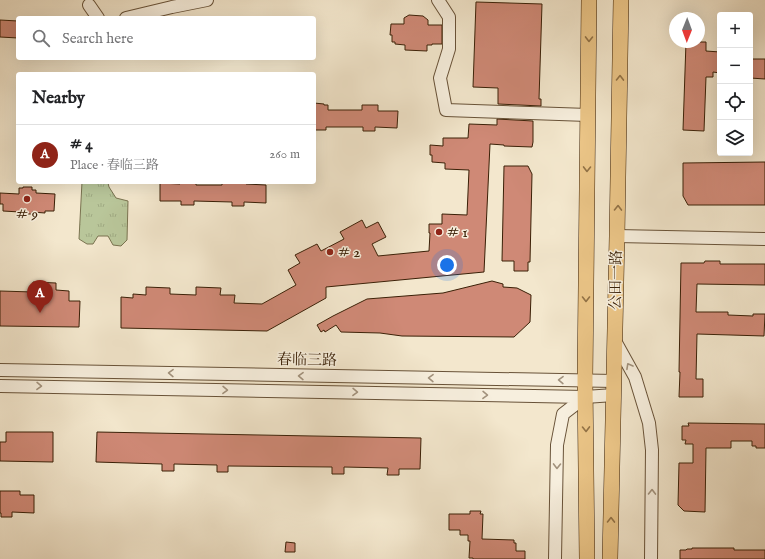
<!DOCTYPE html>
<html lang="en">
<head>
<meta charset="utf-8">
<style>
  body { margin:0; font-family:"IM FELL English","Noto Serif SC",serif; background:#f2f2f2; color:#202124 }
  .controls { position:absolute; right:12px; top:12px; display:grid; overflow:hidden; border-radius:4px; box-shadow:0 4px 16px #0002 }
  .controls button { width:36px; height:36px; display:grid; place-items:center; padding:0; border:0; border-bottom:1px solid #e0e0e0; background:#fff; color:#202124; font:20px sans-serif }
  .compass { position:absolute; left:669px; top:12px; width:36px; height:36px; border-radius:50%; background:#fff; box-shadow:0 4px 16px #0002; rotate:181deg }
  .you { position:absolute; left:447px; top:265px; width:14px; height:14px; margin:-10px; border:3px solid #fff; border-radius:50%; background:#1a73e8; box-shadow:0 0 0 6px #1a73e833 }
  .badge { display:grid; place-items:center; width:26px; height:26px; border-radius:50%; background:#8f2418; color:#fff; font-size:13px; font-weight:700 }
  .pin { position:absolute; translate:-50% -33px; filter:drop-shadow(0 1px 2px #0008) }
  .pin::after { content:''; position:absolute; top:21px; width:14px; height:12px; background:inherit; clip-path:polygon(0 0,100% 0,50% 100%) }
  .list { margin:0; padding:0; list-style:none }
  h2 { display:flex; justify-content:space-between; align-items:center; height:52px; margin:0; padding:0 16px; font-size:17px }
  h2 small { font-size:13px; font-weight:400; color:#757577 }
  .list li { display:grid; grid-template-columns:26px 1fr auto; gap:12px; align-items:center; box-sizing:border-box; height:60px; padding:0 16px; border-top:1px solid #e0e0e0 }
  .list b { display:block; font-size:15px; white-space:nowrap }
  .list p { margin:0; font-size:13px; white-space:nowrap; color:#757577 }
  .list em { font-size:13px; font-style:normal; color:#757577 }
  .icon { flex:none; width:22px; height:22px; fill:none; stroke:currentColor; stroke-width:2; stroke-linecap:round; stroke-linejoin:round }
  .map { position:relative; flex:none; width:765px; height:559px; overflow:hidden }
  .search { position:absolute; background:#fff; box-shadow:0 4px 16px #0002; left:16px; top:16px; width:300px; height:44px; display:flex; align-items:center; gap:10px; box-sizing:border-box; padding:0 14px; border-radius:4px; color:#757577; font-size:15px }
  .panel { position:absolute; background:#fff; box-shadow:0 4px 16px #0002; left:16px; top:72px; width:300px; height:112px; border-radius:4px }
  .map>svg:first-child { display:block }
</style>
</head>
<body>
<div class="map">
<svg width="765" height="559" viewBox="0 0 765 559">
  <defs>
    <pattern id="grass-tufts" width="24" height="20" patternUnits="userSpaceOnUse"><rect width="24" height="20" fill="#b9c69a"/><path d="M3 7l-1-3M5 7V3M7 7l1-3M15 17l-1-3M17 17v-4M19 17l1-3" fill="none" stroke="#a0aa83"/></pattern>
  </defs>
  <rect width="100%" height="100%" fill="#f3e7cd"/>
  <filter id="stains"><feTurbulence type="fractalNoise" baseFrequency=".005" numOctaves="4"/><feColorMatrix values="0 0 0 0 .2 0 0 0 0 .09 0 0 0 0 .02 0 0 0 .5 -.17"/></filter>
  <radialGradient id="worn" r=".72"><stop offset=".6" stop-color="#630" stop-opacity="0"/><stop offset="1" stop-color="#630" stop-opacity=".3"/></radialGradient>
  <path fill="url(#grass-tufts)" stroke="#7a7350" d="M82,182L108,183L109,187L116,198L128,201L127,240L121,246L113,245L108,236H98L93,244H87L79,239Z"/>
  <path fill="#cf8976" stroke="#3a2007" d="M476,2L542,4L539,99H541V106L498,104V88L473,87Z
    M409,15L423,16L428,20V25H442V44H432V45H427V51L405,50V45L395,44V42H392V35H390L391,24H404V18Z
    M0,20L18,21V38L0,37Z
    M686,42H706V51L720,52V73L713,72V77H706L704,131L683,130Z
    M750,59H765V79L750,78Z
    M314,103L324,104V105H328V110H362V105H378V111H398L397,128L375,127V131H363V127H326V130H314Z
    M497,119L533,121V142L532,147L504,146V145L490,144L484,272L326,287V298L267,331L121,328V297L133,298V294L146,295V287L170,288V294L196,295V287L221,288L220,295H235L234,303L262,304L296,285L288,270L300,263L295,255L317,244L321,251L344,239L340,232L362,220L366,228L378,222L386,237L372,244L378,256L429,251L430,233H429V224H442V214L467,215L469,170L445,169V163L432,162V155H430V145L443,146V138H468L469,124L497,125Z
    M765,162V205H688L683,196V163Z
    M504,166H528L532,174L530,262H528V271H514V261H502Z
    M180,182H196V185H222V183H230V182H246V184L266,185V203L244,202V206H232V202L194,201V205H181V201H160V183L180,184Z
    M23,187H32V190H36V193L55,194L54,211H45V213L32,212V214H20V212L3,211V204H0V193L19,194V188H23Z
    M705,261H720V264H765V285L697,284L696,312H728V315L753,316V314H765L764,336L697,334L696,379H703V397H679L680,372H679L681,263H704Z
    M492,281L503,284V287L517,288L531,295L530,322L514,337L402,336L380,333L341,332L336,325L325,332L324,330L321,332L317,325L333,316L367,299L443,293Z
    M33,282L56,283V290L69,291V301H80L79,327L0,326V291L33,292Z
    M688,423L765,424V448H756V446H752V441H731V448H706L705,512L684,511L678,505L679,463H693V444H685L686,440H682V426H689Z
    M6,432H53V462L0,461V442H6Z
    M97,432L421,438L420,469H399V475H387L388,468L344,467V474H332V467L228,466V472H217V465L174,464V471H162V464L96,462Z
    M0,491H20V495H34V513L12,512V517H1V513H0Z
    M470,511H481L480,514H483L482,539L514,540V543H516V551H525V559H473V558H469L470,541H468V535H460V530H449V514H470Z
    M286,542L295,543V552H285Z
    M692,548H734V550H765V559H680V550H686L687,549H692Z"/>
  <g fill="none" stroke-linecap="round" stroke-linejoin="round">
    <defs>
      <path id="minor" d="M438,0L449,17V49L440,78L446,110L588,115
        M89,5L98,18
        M126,18L172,7L207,0
        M617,236L765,239
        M615,341L635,377L649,423L652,450L651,559
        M0,370L614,381
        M0,386L585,397L614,395
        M555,559L557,445L563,414L585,397"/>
      <path id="major" d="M587,559L585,380L589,0
        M610,559L617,236L621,0"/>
    </defs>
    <use href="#minor" stroke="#685238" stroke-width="14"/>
    <use href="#major" stroke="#3a2007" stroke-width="16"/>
    <use href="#minor" stroke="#f7efde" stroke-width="12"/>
    <use href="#major" stroke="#eac486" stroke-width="15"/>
  </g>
  <defs><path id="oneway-chevron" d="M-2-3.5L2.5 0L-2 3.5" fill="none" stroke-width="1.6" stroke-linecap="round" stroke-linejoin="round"/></defs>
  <g stroke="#927246">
    <use href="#oneway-chevron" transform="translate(589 39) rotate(91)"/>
    <use href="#oneway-chevron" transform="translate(620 78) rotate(-89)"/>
    <use href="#oneway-chevron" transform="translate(587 169) rotate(91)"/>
    <use href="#oneway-chevron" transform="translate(618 208) rotate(-89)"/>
    <use href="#oneway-chevron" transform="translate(586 299) rotate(90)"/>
    <use href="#oneway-chevron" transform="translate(586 429) rotate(89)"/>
    <use href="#oneway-chevron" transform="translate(611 520) rotate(-89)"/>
  </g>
  <g stroke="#a2927d">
    <use href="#oneway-chevron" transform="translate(629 366) rotate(-119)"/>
    <use href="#oneway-chevron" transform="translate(171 373) rotate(-179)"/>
    <use href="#oneway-chevron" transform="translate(301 376) rotate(-179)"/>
    <use href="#oneway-chevron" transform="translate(431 378) rotate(-179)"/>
    <use href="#oneway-chevron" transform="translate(561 380) rotate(-179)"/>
    <use href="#oneway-chevron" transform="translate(39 386) rotate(1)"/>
    <use href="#oneway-chevron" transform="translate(225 390) rotate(1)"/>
    <use href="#oneway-chevron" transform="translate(355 392) rotate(1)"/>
    <use href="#oneway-chevron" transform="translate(485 395) rotate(1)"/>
    <use href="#oneway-chevron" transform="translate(557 466) rotate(91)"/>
    <use href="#oneway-chevron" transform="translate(652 492) rotate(-89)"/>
  </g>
  <g fill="#8f2418" stroke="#f7efde" stroke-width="1.5">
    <circle cx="27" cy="199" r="4"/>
    <circle cx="439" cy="232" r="4"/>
    <circle cx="330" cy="252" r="4"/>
  </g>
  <g text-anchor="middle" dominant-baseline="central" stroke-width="3" stroke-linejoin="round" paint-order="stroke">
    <g font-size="15" fill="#3a2007" stroke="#f7efde" text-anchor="start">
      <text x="27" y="214" text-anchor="middle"># 9</text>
      <text x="447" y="232"># 1</text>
      <text x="338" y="252"># 2</text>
    </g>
    <g font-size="15" fill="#3a2007" stroke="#f7efde">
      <text transform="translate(616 280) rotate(-89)">公田一路</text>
      <text transform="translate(307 360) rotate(1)">春临三路</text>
    </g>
  </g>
  <rect width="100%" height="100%" filter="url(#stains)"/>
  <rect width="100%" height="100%" fill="url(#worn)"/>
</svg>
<div class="controls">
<button>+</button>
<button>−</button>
<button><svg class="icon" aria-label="locate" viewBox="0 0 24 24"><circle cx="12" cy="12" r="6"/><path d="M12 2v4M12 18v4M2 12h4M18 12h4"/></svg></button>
<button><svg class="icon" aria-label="layers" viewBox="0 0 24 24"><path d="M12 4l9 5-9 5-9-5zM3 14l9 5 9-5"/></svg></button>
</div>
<svg class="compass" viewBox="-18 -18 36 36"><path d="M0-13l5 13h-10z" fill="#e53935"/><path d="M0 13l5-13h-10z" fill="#757577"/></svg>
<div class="you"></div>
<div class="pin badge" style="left:40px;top:313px">A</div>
<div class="search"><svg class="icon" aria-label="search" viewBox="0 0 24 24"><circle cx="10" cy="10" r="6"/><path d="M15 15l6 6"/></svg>Search here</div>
<section class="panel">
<h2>Nearby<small></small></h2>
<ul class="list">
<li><span class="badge">A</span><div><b># 4</b><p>Place · 春临三路</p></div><em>260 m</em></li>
</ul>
</section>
</div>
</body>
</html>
